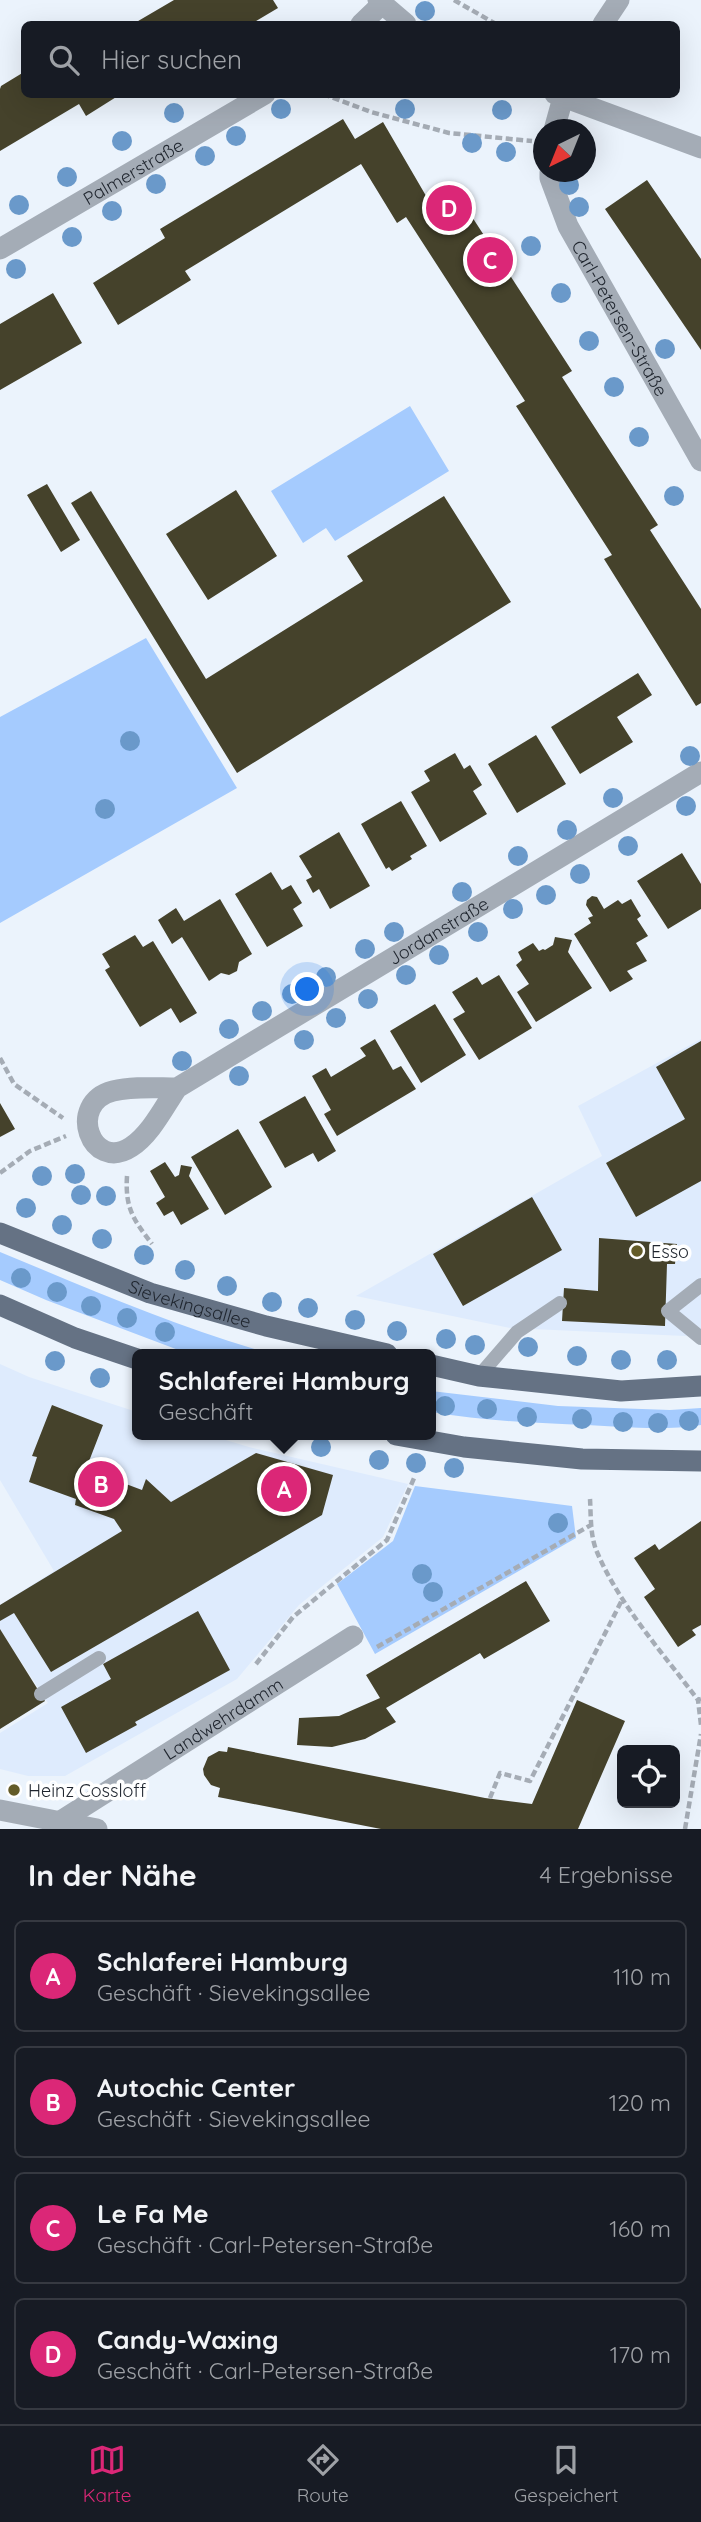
<!DOCTYPE html>
<html lang="de">
<head>
<meta charset="utf-8">
<style>
  body { margin:0; font-family:Quicksand,sans-serif; background:#20242c; color:#f1f3f6 }
  .controls { position:absolute; right:21px; bottom:21px; display:grid; overflow:hidden; border-radius:10px; box-shadow:0 7px 28px #0002 }
  .controls button { width:63px; height:63px; display:grid; place-items:center; padding:0; border:0; border-bottom:2px solid #363941; background:#171b24; color:#f1f3f6; font:35px sans-serif }
  .compass { position:absolute; left:533px; top:119px; width:63px; height:63px; border-radius:50%; background:#171b24; box-shadow:0 7px 28px #0002; rotate:223deg }
  .you { position:absolute; left:308px; top:990px; width:24px; height:24px; margin:-18px; border:5px solid #fff; border-radius:50%; background:#1a73e8; box-shadow:0 0 0 10px #1a73e833 }
  .badge { display:grid; place-items:center; width:46px; height:46px; border-radius:50%; background:#db2777; color:#fff; font-size:23px; font-weight:700 }
  .pin { position:absolute; translate:-50% -50%; border:4px solid #fff; box-shadow:0 2px 7px #0006 }
  .popup { position:absolute; left:132px; top:1349px; width:304px; height:91px; box-sizing:border-box; display:grid; place-content:center; border-radius:10px; background:#171b24; filter:drop-shadow(0 2px 5px #0005); font-size:23px; white-space:nowrap; color:#9ea1a6 }
  .popup b { font-size:26px; color:#f1f3f6 }
  .popup::after { content:''; position:absolute; left:50%; top:100%; margin-left:-14px; border:14px solid transparent; border-top-color:#171b24 }
  .list { margin:0; padding:0; list-style:none }
  h2 { display:flex; justify-content:space-between; align-items:center; height:91px; margin:0; padding:0 28px; font-size:30px }
  h2 small { font-size:23px; font-weight:400; color:#9ea1a6 }
  .list li { display:grid; grid-template-columns:46px 1fr auto; gap:21px; align-items:center; box-sizing:border-box; height:112px; margin:0 14px 14px; padding:0 14px; border:2px solid #363941; border-radius:10px }
  .list b { display:block; font-size:26px; white-space:nowrap }
  .list p { margin:0; font-size:23px; white-space:nowrap; color:#9ea1a6 }
  .list em { font-size:23px; font-style:normal; color:#9ea1a6 }
  .icon { flex:none; width:38px; height:38px; fill:none; stroke:currentColor; stroke-width:2; stroke-linecap:round; stroke-linejoin:round }
  .map { position:relative; flex:none; width:701px; height:1829px; overflow:hidden }
  .search { position:absolute; background:#171b24; box-shadow:0 7px 28px #0002; left:21px; right:21px; top:21px; height:77px; display:flex; align-items:center; gap:18px; box-sizing:border-box; padding:0 24px; border-radius:10px; color:#9ea1a6; font-size:26px }
  .sheet { height:595px; background:#171b24 }
  nav { display:flex; justify-content:space-around; align-items:center; box-sizing:border-box; height:98px; border-top:2px solid #363941; background:#171b24; font-size:19px; color:#9ea1a6 }
  nav a { display:grid; justify-items:center; gap:4px }
  nav .on { color:#db2777 }
  .map>svg:first-child { display:block }
</style>
</head>
<body>
<div class="map">
<svg width="701" height="1829" viewBox="0 0 701 1829">
  <rect width="100%" height="100%" fill="#ebf3fc"/>
  <path fill="#deebfd" d="M701,1039V1334L685,1336L510,1328L356,1296L602,1156L578,1106Z
    M0,1364L29,1377L137,1412V1435H209L249,1447L408,1484L383,1537L299,1605L237,1679L65,1776H28L0,1769V1733L48,1703L0,1629V1605L54,1571L0,1480Z"/>
  <path fill="#a5cbfe" d="M410,406L449,471L335,541L326,528L303,543L271,491Z
    M146,638L237,788L0,923V717Z
    M0,1252C90,1289 178,1328 272,1354H189L46,1300L0,1280Z
    M431,1391L558,1406L670,1410L701,1408V1425C663,1431 625,1427 587,1425C535,1423 483,1421 431,1412Z
    M415,1486L572,1506L576,1538L375,1654L337,1584L393,1541Z"/>
  <path fill="#45422b" d="M174,0H273L278,8L251,24H133Z
    M24,72V94H121L86,116L79,104L0,151V89L1,86Z
    M343,119L355,139L383,122L429,201L452,186L572,371L562,377L658,525L650,530L701,609V703L696,706L604,559L612,555L516,406L525,401L406,217L397,223L361,164L185,271L191,280L118,325L93,283L165,238L160,229Z
    M647,180L701,259V350L605,209Z
    M53,293L82,343L0,390V324Z
    M47,484L80,540L61,552L27,495Z
    M236,490L277,556L208,600L166,534Z
    M91,491L206,679L363,581L347,556L444,496L511,602L237,773L71,503Z
    M638,673L652,695L617,717L633,742L580,774L551,727Z
    M536,735L566,784L517,813L488,764Z
    M455,753L464,769L470,765L482,785L473,791L487,814L440,842L411,792L430,781L424,771Z
    M401,801L427,846L410,856L412,859L392,871L389,867L386,869L361,824Z
    M339,832L370,886L330,909L319,889L313,893L306,880L312,877L299,856Z
    M682,853L701,884V909L668,929L637,881Z
    M271,872L282,890L291,885L302,903L293,909L303,926L267,947L235,894Z
    M592,896L597,897L604,909L618,900L622,904L631,899L641,916L637,919L648,936L636,943L647,961L627,971L633,979L610,992L574,934L591,923L588,918L593,916L586,905L587,900Z
    M220,899L252,954L239,962L237,971L229,975L221,973L209,981L182,937L172,944L158,920L176,908L184,921Z
    M135,935L143,947L153,941L197,1013L180,1023L171,1008L140,1027L105,970L110,967L102,954Z
    M555,937L572,940L568,952L592,988L536,1022L517,992L529,984L516,965L522,960L518,952L533,943L539,951L543,949L545,950L553,945Z
    M499,975L532,1028L479,1060L453,1019L465,1012L452,992L477,977L482,985Z
    M435,1004L466,1055L421,1083L390,1031Z
    M375,1039L393,1070L401,1066L416,1089L337,1136L324,1114L331,1110L312,1076L326,1068L331,1077L366,1056L360,1048Z
    M701,1041V1181L636,1217L606,1163L685,1119L656,1067Z
    M305,1096L336,1151L318,1162L313,1153L285,1168L259,1122Z
    M0,1103L15,1129L0,1137Z
    M238,1129L272,1187L225,1215L191,1157Z
    M165,1162L175,1177L179,1175L181,1165L192,1167L189,1176L209,1209L181,1225L173,1211L164,1216L156,1203L165,1197L150,1171Z
    M532,1197L562,1250L463,1306L433,1254Z
    M599,1238L677,1244L675,1264H667L665,1326L562,1321L564,1288L598,1291Z
    M52,1405L103,1425L86,1469L142,1490L146,1479L171,1502L256,1453L333,1475L322,1515L51,1672L14,1613L0,1621V1605L122,1531L114,1519L75,1505L76,1499L29,1482L37,1457L32,1456Z
    M701,1521V1625L692,1630L696,1635L678,1647L644,1597L655,1589L634,1558L655,1544L659,1550Z
    M526,1581L550,1621L484,1659L480,1653L386,1708L396,1722L365,1739L332,1747L297,1745L299,1718L339,1716L380,1698L366,1675Z
    M198,1611L230,1670L135,1722L137,1725L86,1753L61,1707L111,1679L103,1664Z
    M0,1629L45,1701L0,1729Z
    M577,1700L625,1721L578,1829H381L218,1797L220,1788L211,1785L204,1775L203,1769L208,1757L219,1751L227,1752L228,1747L485,1798L532,1804Z"/>
  <g fill="none" stroke-linecap="round" stroke-linejoin="round">
    <path stroke="#a5acb5" stroke-width="4.5" stroke-dasharray="7 3.5" stroke-linecap="butt" d="M454,0L496,24
      M323,94L371,112L449,133L532,141
      M0,1058L14,1084L63,1118
      M0,1173L30,1151L66,1136
      M127,1176C125,1208 133,1219 152,1244
      M590,1499C591,1516 590,1536 597,1552C620,1606 663,1653 698,1700
      M377,1647L591,1525
      M256,1664L293,1617L387,1540L415,1476
      M701,1699L698,1700L701,1725
      M490,1798L500,1773L530,1781L623,1598
      M685,1829L701,1734"/>
    <path stroke="#a4acb6" stroke-width="14" d="M701,1285L668,1311L701,1338
      M479,1376L517,1332L560,1303
      M41,1694L99,1658"/>
    <g stroke="#a4acb6" stroke-width="21">
      <path d="M378,0L406,24"/>
      <path d="M361,24L382,4"/>
      <path d="M603,24L619,0"/>
      <path d="M555,94L701,148"/>
      <path d="M554,130L564,94"/>
      <path id="s1" d="M550,172V178L568,226L701,461"/>
      <path id="s2" d="M0,249L265,94"/>
      <path id="s3" d="M177,1088C156,1088 133,1086 113,1091C66,1103 91,1173 131,1147C151,1134 164,1107 177,1088L701,772"/>
      <path d="M0,1810L97,1829"/>
      <path id="s4" d="M59,1822L353,1636"/>
    </g>
    <g stroke="#657284" stroke-width="21">
      <path id="s5" d="M0,1233L150,1293L266,1326L387,1354"/>
      <path d="M0,1305L75,1338L137,1359"/>
      <path d="M431,1365L479,1376L621,1391L701,1386"/>
      <path d="M396,1435L464,1447L582,1459L701,1461"/>
    </g>
  </g>
  <g fill="#6a99ca">
    <circle cx="425" cy="11" r="10"/>
    <circle cx="281" cy="109" r="10"/>
    <circle cx="405" cy="109" r="10"/>
    <circle cx="502" cy="110" r="10"/>
    <circle cx="174" cy="113" r="10"/>
    <circle cx="236" cy="136" r="10"/>
    <circle cx="122" cy="141" r="10"/>
    <circle cx="472" cy="143" r="10"/>
    <circle cx="506" cy="152" r="10"/>
    <circle cx="205" cy="156" r="10"/>
    <circle cx="67" cy="177" r="10"/>
    <circle cx="156" cy="184" r="10"/>
    <circle cx="569" cy="185" r="10"/>
    <circle cx="19" cy="205" r="10"/>
    <circle cx="579" cy="207" r="10"/>
    <circle cx="112" cy="211" r="10"/>
    <circle cx="72" cy="237" r="10"/>
    <circle cx="531" cy="246" r="10"/>
    <circle cx="16" cy="269" r="10"/>
    <circle cx="561" cy="293" r="10"/>
    <circle cx="589" cy="341" r="10"/>
    <circle cx="665" cy="349" r="10"/>
    <circle cx="614" cy="387" r="10"/>
    <circle cx="639" cy="437" r="10"/>
    <circle cx="674" cy="496" r="10"/>
    <circle cx="130" cy="741" r="10"/>
    <circle cx="690" cy="756" r="10"/>
    <circle cx="613" cy="798" r="10"/>
    <circle cx="686" cy="806" r="10"/>
    <circle cx="105" cy="809" r="10"/>
    <circle cx="567" cy="830" r="10"/>
    <circle cx="628" cy="846" r="10"/>
    <circle cx="518" cy="856" r="10"/>
    <circle cx="580" cy="874" r="10"/>
    <circle cx="462" cy="892" r="10"/>
    <circle cx="546" cy="895" r="10"/>
    <circle cx="513" cy="909" r="10"/>
    <circle cx="394" cy="932" r="10"/>
    <circle cx="478" cy="932" r="10"/>
    <circle cx="365" cy="949" r="10"/>
    <circle cx="439" cy="955" r="10"/>
    <circle cx="406" cy="975" r="10"/>
    <circle cx="326" cy="977" r="10"/>
    <circle cx="292" cy="994" r="10"/>
    <circle cx="368" cy="999" r="10"/>
    <circle cx="262" cy="1011" r="10"/>
    <circle cx="336" cy="1018" r="10"/>
    <circle cx="229" cy="1029" r="10"/>
    <circle cx="304" cy="1040" r="10"/>
    <circle cx="182" cy="1061" r="10"/>
    <circle cx="239" cy="1076" r="10"/>
    <circle cx="75" cy="1174" r="10"/>
    <circle cx="42" cy="1176" r="10"/>
    <circle cx="81" cy="1195" r="10"/>
    <circle cx="106" cy="1196" r="10"/>
    <circle cx="26" cy="1208" r="10"/>
    <circle cx="62" cy="1225" r="10"/>
    <circle cx="102" cy="1239" r="10"/>
    <circle cx="144" cy="1255" r="10"/>
    <circle cx="185" cy="1270" r="10"/>
    <circle cx="21" cy="1278" r="10"/>
    <circle cx="227" cy="1286" r="10"/>
    <circle cx="57" cy="1292" r="10"/>
    <circle cx="272" cy="1302" r="10"/>
    <circle cx="91" cy="1306" r="10"/>
    <circle cx="308" cy="1308" r="10"/>
    <circle cx="127" cy="1318" r="10"/>
    <circle cx="355" cy="1320" r="10"/>
    <circle cx="397" cy="1331" r="10"/>
    <circle cx="165" cy="1332" r="10"/>
    <circle cx="446" cy="1339" r="10"/>
    <circle cx="475" cy="1345" r="10"/>
    <circle cx="528" cy="1347" r="10"/>
    <circle cx="577" cy="1356" r="10"/>
    <circle cx="621" cy="1360" r="10"/>
    <circle cx="667" cy="1360" r="10"/>
    <circle cx="55" cy="1361" r="10"/>
    <circle cx="100" cy="1378" r="10"/>
    <circle cx="445" cy="1406" r="10"/>
    <circle cx="487" cy="1409" r="10"/>
    <circle cx="527" cy="1417" r="10"/>
    <circle cx="582" cy="1419" r="10"/>
    <circle cx="689" cy="1421" r="10"/>
    <circle cx="623" cy="1422" r="10"/>
    <circle cx="658" cy="1423" r="10"/>
    <circle cx="321" cy="1447" r="10"/>
    <circle cx="379" cy="1460" r="10"/>
    <circle cx="416" cy="1463" r="10"/>
    <circle cx="454" cy="1468" r="10"/>
    <circle cx="558" cy="1523" r="10"/>
    <circle cx="422" cy="1574" r="10"/>
    <circle cx="433" cy="1592" r="10"/>
  </g>
  <g fill="#635b28" stroke="#fff" stroke-width="2.5">
    <circle cx="637" cy="1251" r="7"/>
    <circle cx="14" cy="1790" r="7"/>
  </g>
  <g text-anchor="middle" dominant-baseline="central" stroke-width="7" stroke-linejoin="round" paint-order="stroke">
    <g font-size="18" fill="#1f252e" stroke="#fff">
      <text stroke="none"><textPath href="#s2" startOffset="154">Palmerstraße</textPath></text>
      <text stroke="none"><textPath href="#s1" startOffset="163">Carl-Petersen-Straße</textPath></text>
      <text stroke="none"><textPath href="#s3" startOffset="551">Jordanstraße</textPath></text>
      <text stroke="none"><textPath href="#s5" startOffset="203">Sievekingsallee</textPath></text>
      <text stroke="none"><textPath href="#s4" startOffset="194">Landwehrdamm</textPath></text>
    </g>
    <g font-size="18" fill="#1f252e" stroke="#fff" text-anchor="start">
      <text x="651" y="1251">Esso</text>
      <text x="28" y="1790">Heinz Cossloff</text>
    </g>
  </g>
</svg>
<div class="controls">
<button><svg class="icon" aria-label="locate" viewBox="0 0 24 24"><circle cx="12" cy="12" r="6"/><path d="M12 2v4M12 18v4M2 12h4M18 12h4"/></svg></button>
</div>
<svg class="compass" viewBox="-18 -18 36 36"><path d="M0-13l5 13h-10z" fill="#e53935"/><path d="M0 13l5-13h-10z" fill="#9ea1a6"/></svg>
<div class="you"></div>
<div class="pin badge" style="left:284px;top:1489px">A</div>
<div class="popup"><b>Schlaferei Hamburg</b>Geschäft</div>
<div class="pin badge" style="left:101px;top:1484px">B</div>
<div class="pin badge" style="left:490px;top:260px">C</div>
<div class="pin badge" style="left:449px;top:208px">D</div>
<div class="search"><svg class="icon" aria-label="search" viewBox="0 0 24 24"><circle cx="10" cy="10" r="6"/><path d="M15 15l6 6"/></svg>Hier suchen</div>
</div>
<section class="sheet">
<h2>In der Nähe<small>4 Ergebnisse</small></h2>
<ul class="list">
<li><span class="badge">A</span><div><b>Schlaferei Hamburg</b><p>Geschäft · Sievekingsallee</p></div><em>110 m</em></li>
<li><span class="badge">B</span><div><b>Autochic Center</b><p>Geschäft · Sievekingsallee</p></div><em>120 m</em></li>
<li><span class="badge">C</span><div><b>Le Fa Me</b><p>Geschäft · Carl-Petersen-Straße</p></div><em>160 m</em></li>
<li><span class="badge">D</span><div><b>Candy-Waxing</b><p>Geschäft · Carl-Petersen-Straße</p></div><em>170 m</em></li>
</ul>
</section>
<nav>
<a class="on"><svg class="icon" aria-label="map" viewBox="0 0 24 24"><path d="M3 6l6-2 6 2 6-2v14l-6 2-6-2-6 2zM9 4v14M15 6v14"/></svg>Karte</a>
<a><svg class="icon" aria-label="directions" viewBox="0 0 24 24"><path d="M12 3l9 9-9 9-9-9zM9 14v-3h6M13 9l2 2-2 2"/></svg>Route</a>
<a><svg class="icon" aria-label="saved" viewBox="0 0 24 24"><path d="M7 4h10v16l-5-4-5 4z"/></svg>Gespeichert</a>
</nav>
</body>
</html>
